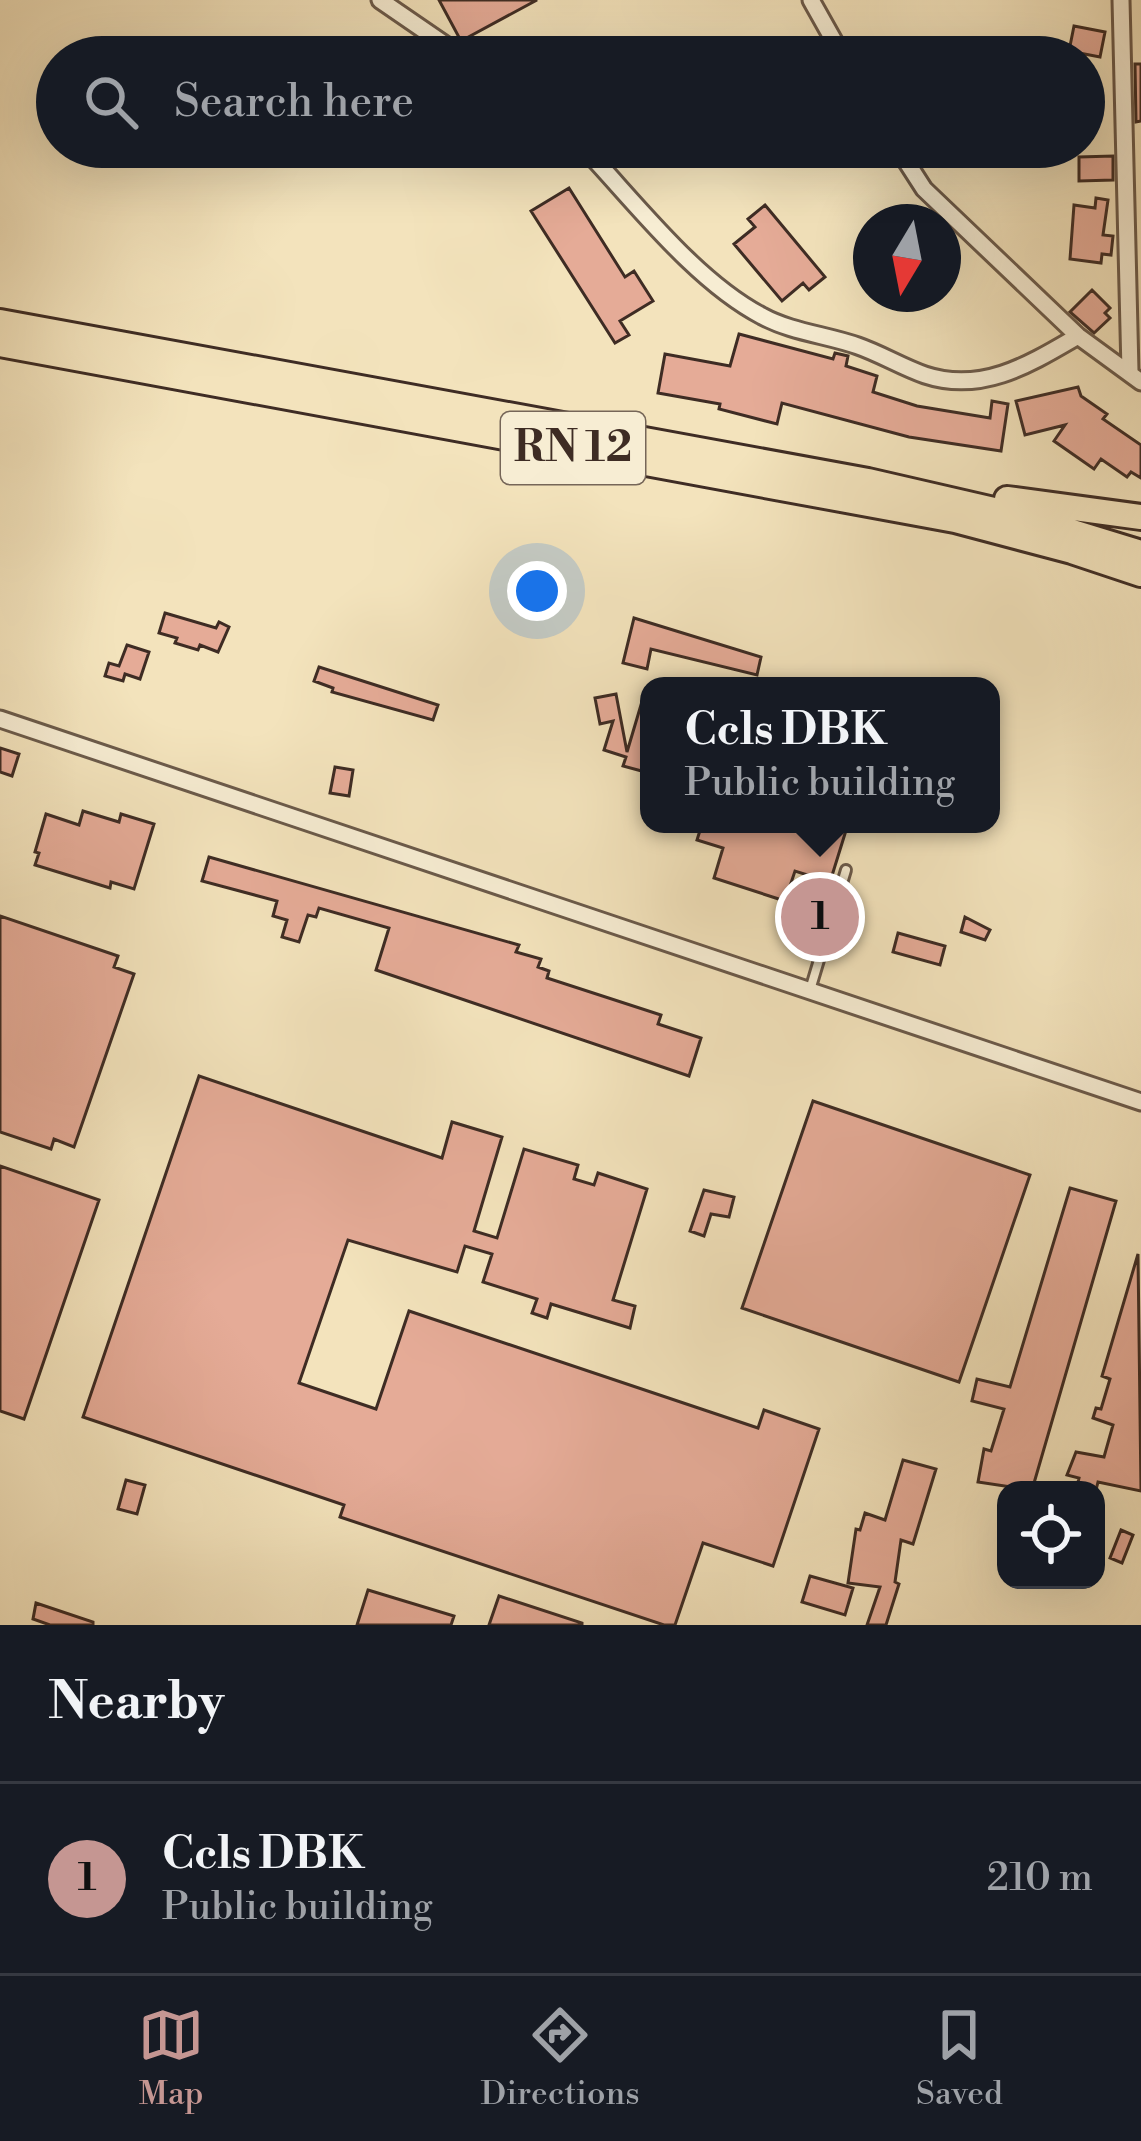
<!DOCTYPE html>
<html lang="en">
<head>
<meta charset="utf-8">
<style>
  body { margin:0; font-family:"Libre Bodoni",serif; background:#242831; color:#f1f3f6 }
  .controls { position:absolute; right:36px; bottom:36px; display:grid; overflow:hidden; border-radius:24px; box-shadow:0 12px 48px #0002 }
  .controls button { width:108px; height:108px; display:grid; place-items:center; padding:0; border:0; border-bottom:3px solid #363941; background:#171b24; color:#f1f3f6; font:60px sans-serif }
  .compass { position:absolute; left:853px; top:204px; width:108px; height:108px; border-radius:50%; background:#171b24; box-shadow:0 12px 48px #0002; rotate:190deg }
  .you { position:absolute; left:537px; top:591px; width:42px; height:42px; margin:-30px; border:9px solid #fff; border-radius:50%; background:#1a73e8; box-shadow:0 0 0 18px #1a73e833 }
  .badge { display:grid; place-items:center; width:78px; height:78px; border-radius:50%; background:#c59692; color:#111; font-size:39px; font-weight:700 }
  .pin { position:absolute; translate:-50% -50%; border:6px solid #fff; box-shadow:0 3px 12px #0006 }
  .popup { position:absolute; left:640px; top:677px; width:360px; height:156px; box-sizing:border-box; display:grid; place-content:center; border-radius:24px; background:#171b24; filter:drop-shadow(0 3px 9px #0005); font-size:39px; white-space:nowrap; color:#9ea1a6 }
  .popup b { font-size:45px; color:#f1f3f6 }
  .popup::after { content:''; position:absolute; left:50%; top:100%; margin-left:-24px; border:24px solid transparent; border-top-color:#171b24 }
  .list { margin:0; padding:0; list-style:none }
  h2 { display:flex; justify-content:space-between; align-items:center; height:156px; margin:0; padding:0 48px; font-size:51px }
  h2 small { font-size:39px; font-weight:400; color:#9ea1a6 }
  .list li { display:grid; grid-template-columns:78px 1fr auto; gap:36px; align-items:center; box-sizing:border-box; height:192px; padding:0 48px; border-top:3px solid #363941 }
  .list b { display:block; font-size:45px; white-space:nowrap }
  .list p { margin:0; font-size:39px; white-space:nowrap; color:#9ea1a6 }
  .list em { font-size:39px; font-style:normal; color:#9ea1a6 }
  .icon { flex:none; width:66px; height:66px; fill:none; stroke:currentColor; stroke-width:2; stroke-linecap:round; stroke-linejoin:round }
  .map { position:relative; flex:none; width:1141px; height:1625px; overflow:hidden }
  .search { position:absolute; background:#171b24; box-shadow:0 12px 48px #0002; left:36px; right:36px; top:36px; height:132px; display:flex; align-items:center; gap:30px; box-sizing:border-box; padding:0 42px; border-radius:66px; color:#9ea1a6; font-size:45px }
  .sheet { height:348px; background:#171b24 }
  nav { display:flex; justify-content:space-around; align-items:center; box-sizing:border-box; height:168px; border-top:3px solid #363941; background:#171b24; font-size:33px; color:#9ea1a6 }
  nav a { display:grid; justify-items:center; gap:6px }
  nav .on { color:#c59692 }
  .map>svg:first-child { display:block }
</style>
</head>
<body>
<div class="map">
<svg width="1141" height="1625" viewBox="0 0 1141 1625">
  <rect width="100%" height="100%" fill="#f3e3bc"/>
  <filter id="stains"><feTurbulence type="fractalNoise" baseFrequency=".00167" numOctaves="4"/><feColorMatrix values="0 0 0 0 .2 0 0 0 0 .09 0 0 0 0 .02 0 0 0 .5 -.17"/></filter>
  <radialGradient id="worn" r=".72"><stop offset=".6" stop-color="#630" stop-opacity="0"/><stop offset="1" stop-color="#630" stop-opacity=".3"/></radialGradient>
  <path fill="#e5ab97" stroke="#3e2c24" stroke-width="3" d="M439,0H537L461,41Z
    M1074,26L1105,32L1100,57L1069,51Z
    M1135,64H1141V121L1136,122Z
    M1113,156V180L1079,181V157Z
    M569,188L625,277L634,271L653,301L620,321L629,335L615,343L531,211Z
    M1096,198L1108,200L1103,235L1113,236L1111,255L1102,254L1101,263L1070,259L1074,205L1095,208Z
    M765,205L825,277L809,290L803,283L782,301L734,244L755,227L748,219Z
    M1092,290L1110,308L1105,313L1110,318L1094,333L1070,312Z
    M739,334L833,359L835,353L848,356L846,366L877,376L873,392L917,406L990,418L992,401L1008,404L1001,451L909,437L782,403L777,424L719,409L720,404L658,393L665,354L730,366Z
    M1078,387L1081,396L1107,414L1103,419L1141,445V478L1131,472L1127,477L1101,459L1094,469L1054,441L1065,425L1025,435L1016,401Z
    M165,613L216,628L219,622L229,627L218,652L200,645L198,650L175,643L177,638L159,633Z
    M634,618L761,657L757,675L651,649L647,669L623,663Z
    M127,645L149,652L140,679L125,674L123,681L105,676L109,663L119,666Z
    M319,667L438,705L433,720L332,692L333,688L314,681Z
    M646,688H649V773L623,766L626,757L604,750L613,721L600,724L595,698L616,694L627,752Z
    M0,748L19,754L12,776L0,772Z
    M335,767L353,770L349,796L330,793Z
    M83,811L119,822L121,814L154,824L134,889L111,882L110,888L35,865L39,853L35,852L46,814L79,825Z
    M702,824H848L830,882L795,871L785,901L714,878L723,848L697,840Z
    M209,857L519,945L516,952L541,959L538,967L549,971L547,978L661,1015L658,1024L701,1038L689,1076L376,970L389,928L319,908L316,917L308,915L299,942L282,937L287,920L273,916L277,901L202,881Z
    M0,916L118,956L114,967L134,974L74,1147L54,1139L51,1149L0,1132Z
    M965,917L990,930L985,940L961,932Z
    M898,933L945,946L940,965L893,952Z
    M199,1076L442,1158L452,1122L502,1137L474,1231L497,1238L524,1149L578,1165L574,1179L594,1185L598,1173L647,1189L613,1300L635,1306L630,1328L551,1304L547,1318L532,1313L537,1299L483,1282L492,1254L465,1246L457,1272L348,1240L299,1383L376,1409L409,1311L758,1428L764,1410L819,1429L773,1566L703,1543L675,1625H664L340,1517L344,1505L83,1417Z
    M813,1101L1030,1175L959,1382L742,1308Z
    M0,1166L99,1200L24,1419L0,1411Z
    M1070,1188L1116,1201L1032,1490L978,1482L984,1449L991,1451L1004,1409L972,1401L977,1379L1010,1387Z
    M704,1190L734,1197L729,1217L711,1214L704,1236L690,1231Z
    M1138,1254L1141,1491L1098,1482L1096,1490H1076L1079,1478L1067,1475L1076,1452L1104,1457L1113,1425L1093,1418L1096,1408L1101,1409L1110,1379L1102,1376Z
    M903,1460L936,1469L913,1544L901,1540L895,1582L899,1584L886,1625H867L880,1587L848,1583L856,1529L860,1530L865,1513L885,1520Z
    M126,1480L145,1485L137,1514L118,1509Z
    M1121,1530L1133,1535L1122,1563L1110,1558Z
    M810,1576L853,1588L845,1615L802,1602Z
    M368,1590L454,1616L451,1625H357Z
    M499,1596L582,1623V1625H489Z
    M36,1603L93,1622V1625H50L33,1619Z"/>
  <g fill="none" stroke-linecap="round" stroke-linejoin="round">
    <defs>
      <path id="service" d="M810,990L846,870"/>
      <path id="minor" d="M380,0L463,57
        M811,0L843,57
        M1121,0L1130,371
        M583,147C635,202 695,281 762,316C791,332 827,335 858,346C881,354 902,367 925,375C982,394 1030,364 1078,336
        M897,147L924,189L1078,336L1141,382
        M0,719L1141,1102"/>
      <path id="trunk" d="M0,322L868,481L1020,516L1141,553
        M0,344L955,520L1072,551L1141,574
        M1007,499L1141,517"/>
    </defs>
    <use href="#service" stroke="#6b5a4a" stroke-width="14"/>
    <use href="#minor" stroke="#6b5a4a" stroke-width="21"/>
    <use href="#trunk" stroke="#3e2c24" stroke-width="30"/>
    <use href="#service" stroke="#f7edd3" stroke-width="8"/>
    <use href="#minor" stroke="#f7edd3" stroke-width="15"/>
    <use href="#trunk" stroke="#f3e3bc" stroke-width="24"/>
  </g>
  <g text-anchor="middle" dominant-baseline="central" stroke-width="10" stroke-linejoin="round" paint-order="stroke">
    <rect fill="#f7edd3" stroke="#766658" stroke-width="3" x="501" y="412" width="144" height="72" rx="9"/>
    <g font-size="42" font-weight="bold" fill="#3e2c24">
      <text x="573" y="448">RN 12</text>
    </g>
  </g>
  <rect width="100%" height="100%" filter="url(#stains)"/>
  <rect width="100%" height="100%" fill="url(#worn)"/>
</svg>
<div class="controls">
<button><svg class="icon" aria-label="locate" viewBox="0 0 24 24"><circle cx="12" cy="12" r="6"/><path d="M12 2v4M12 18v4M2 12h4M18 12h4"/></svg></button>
</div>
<svg class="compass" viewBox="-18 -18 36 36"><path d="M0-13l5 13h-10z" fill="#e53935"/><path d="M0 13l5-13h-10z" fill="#9ea1a6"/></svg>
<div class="you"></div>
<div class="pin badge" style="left:820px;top:917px">1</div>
<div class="popup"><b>Ccls DBK</b>Public building</div>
<div class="search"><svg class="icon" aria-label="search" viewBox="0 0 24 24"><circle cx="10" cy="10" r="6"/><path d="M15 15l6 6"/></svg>Search here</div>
</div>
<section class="sheet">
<h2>Nearby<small></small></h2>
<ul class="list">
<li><span class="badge">1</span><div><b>Ccls DBK</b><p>Public building</p></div><em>210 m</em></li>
</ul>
</section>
<nav>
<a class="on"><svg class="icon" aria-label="map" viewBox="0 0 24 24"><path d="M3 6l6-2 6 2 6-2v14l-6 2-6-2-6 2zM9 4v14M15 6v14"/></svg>Map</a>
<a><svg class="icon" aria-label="directions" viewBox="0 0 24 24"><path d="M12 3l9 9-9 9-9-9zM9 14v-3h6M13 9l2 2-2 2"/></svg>Directions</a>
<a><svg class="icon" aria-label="saved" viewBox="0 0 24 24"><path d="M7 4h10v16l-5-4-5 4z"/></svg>Saved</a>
</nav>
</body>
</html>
